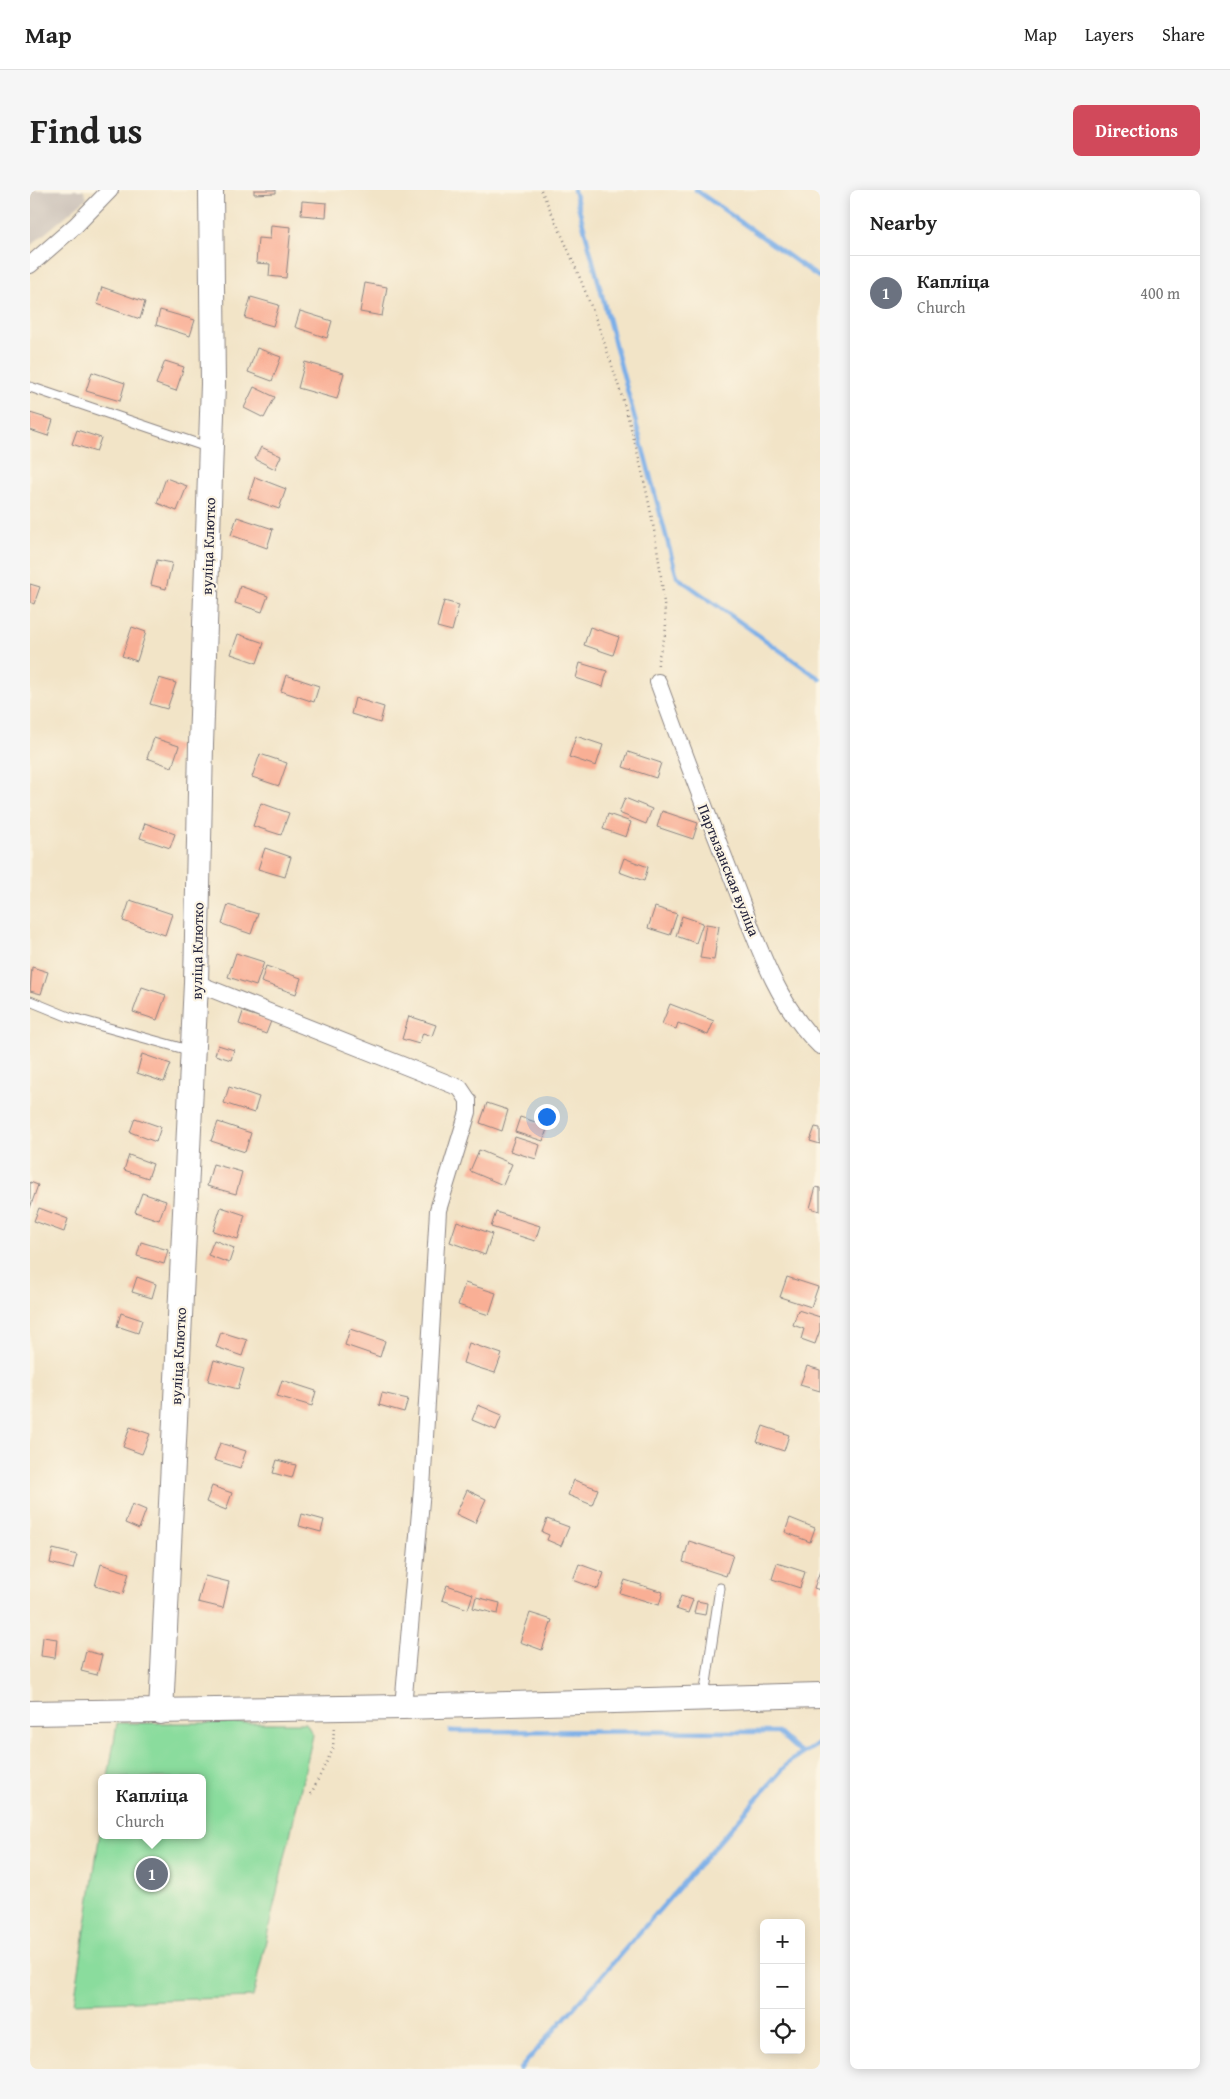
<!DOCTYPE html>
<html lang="en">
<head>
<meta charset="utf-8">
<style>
  body { margin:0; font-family:"Gentium Book Plus",serif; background:#f6f6f6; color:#222 }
  .controls { position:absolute; right:15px; bottom:15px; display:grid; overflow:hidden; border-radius:8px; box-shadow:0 2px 12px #0003 }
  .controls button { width:45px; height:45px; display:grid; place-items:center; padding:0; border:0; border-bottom:1px solid #e0e0e0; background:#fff; color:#222; font:25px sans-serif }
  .you { position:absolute; left:516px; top:926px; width:18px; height:18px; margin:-12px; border:4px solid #fff; border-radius:50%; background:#1a73e8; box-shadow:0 0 0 8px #1a73e833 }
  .badge { display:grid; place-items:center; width:32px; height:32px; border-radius:50%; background:#d1495b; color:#fff; font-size:16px; font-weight:700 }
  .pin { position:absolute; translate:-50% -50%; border:2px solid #fff; box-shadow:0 1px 5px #0006 }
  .popup { position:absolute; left:68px; top:1584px; width:108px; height:65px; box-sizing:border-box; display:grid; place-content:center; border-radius:8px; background:#fff; filter:drop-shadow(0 1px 4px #0005); font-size:16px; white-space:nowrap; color:#767676 }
  .popup b { font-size:19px; color:#222 }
  .popup::after { content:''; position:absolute; left:50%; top:100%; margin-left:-10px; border:10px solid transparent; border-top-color:#fff }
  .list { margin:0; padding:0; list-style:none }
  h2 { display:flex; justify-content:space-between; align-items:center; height:65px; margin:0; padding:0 20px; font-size:21px }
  h2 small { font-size:16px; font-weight:400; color:#767676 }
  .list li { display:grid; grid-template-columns:32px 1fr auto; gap:15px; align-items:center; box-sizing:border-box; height:75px; padding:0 20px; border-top:1px solid #e0e0e0 }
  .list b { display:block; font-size:19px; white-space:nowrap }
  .list p { margin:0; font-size:16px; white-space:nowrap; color:#767676 }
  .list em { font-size:16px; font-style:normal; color:#767676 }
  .icon { flex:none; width:28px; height:28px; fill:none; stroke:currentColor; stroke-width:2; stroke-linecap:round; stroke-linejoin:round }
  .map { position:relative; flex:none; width:790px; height:1879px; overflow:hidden; border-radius:8px }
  header { display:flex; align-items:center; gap:30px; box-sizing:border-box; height:70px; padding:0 25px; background:#fff; border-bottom:1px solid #e0e0e0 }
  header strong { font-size:24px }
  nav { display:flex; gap:28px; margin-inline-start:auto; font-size:18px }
  .intro { display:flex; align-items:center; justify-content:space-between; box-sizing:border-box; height:120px; padding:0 30px }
  h1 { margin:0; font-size:35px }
  .button { padding:12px 22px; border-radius:8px; background:#d1495b; color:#fff; font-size:18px; font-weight:700 }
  main { display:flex; gap:30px; padding:0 30px }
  aside { flex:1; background:#fff; border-radius:8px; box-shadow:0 2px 12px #0003 }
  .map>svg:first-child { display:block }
</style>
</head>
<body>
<header>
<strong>Map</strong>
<nav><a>Map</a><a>Layers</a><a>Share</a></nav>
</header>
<div class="intro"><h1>Find us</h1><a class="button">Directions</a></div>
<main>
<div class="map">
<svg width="790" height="1879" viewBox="0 0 790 1879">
  <rect width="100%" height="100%" fill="#fcf5e5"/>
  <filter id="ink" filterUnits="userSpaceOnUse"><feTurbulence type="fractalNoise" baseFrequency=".02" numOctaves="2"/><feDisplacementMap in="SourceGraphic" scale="10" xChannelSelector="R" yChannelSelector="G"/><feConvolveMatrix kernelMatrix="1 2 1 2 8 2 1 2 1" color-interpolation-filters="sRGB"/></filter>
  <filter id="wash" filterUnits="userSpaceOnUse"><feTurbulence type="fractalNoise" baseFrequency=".0096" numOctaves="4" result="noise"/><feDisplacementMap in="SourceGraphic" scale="20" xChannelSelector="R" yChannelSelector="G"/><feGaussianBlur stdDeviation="1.12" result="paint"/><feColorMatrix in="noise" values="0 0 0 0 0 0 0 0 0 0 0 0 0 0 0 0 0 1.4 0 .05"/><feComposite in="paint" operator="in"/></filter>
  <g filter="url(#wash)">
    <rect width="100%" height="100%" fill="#f2e4c7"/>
    <path fill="#ccc2b9" d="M0,0H53L57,8L0,56Z"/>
    <path fill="#8adc9d" stroke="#567f6c" d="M87,1533H276L283,1545L223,1807L44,1813L72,1629V1645H172V1588H78Z"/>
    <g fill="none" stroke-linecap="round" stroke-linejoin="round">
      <path stroke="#7bafe8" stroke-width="4.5" d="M544,0L647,387L790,489
        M666,0L790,88
        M420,1541L748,1542L772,1564
        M490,1879L759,1572L790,1553"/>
    </g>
    <g id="blocks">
      <path fill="#f9af95" d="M224,0H246V3L224,4Z
        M272,11L297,13L296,27L271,25Z
        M241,35L261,37L256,88L239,86L240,74L226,73L228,48L240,49Z
        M335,93L357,97L352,126L330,122Z
        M72,97L115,112L110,129L67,114Z
        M221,107L249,115L243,136L215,128Z
        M130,120L165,130L160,146L126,135Z
        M270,121L302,131L297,148L265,137Z
        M227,158L251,167L242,191L218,182Z
        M135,171L154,177L146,201L126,194Z
        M275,172L314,183L307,209L268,198Z
        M62,182L95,193L90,211L56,201Z
        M224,197L245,207L234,228L214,218Z
        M0,223L23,230L18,246L0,240Z
        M47,240L71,248L66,262L42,254Z
        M231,257L251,266L245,279L225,269Z
        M225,287L256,299L249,319L218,308Z
        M136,288L157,296L147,321L127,313Z
        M207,327L243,339L237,358L201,345Z
        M127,370L142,373L136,399L121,395Z
        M0,394L10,397L4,414L0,412Z
        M210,396L238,406L232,422L205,413Z
        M414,411L429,415L422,441L407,437Z
        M102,437L116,442L107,471L92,466Z
        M560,437L589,447L583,465L554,455Z
        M208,444L234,453L227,473L201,464Z
        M550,473L577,481L573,497L546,488Z
        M256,485L289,496L284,512L251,501Z
        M129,488L146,493L137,519L120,514Z
        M325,508L354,517L350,533L321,524Z
        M546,546L573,555L566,576L539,567Z
        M124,548L149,556L142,577L117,568Z
        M598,562L631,573L626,588L593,577Z
        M230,564L257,573L249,596L222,587Z
        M595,608L622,619L616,634L589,623Z
        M231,613L259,623L251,645L223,636Z
        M632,621L668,633L663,649L627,637Z
        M578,624L601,632L596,647L573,639Z
        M115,633L145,644L140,658L110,648Z
        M235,658L261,667L255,687L228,679Z
        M594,668L618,677L614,691L589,682Z
        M100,710L142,724L135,745L93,731Z
        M198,715L228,724L221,744L192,734Z
        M625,717L647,724L640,745L618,738Z
        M652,726L673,733L666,753L646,746Z
        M676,734L689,736L684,770L670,768Z
        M206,763L234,772L226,796L198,787Z
        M236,776L271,788L266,804L231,792Z
        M2,777L18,782L11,804L0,801Z
        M112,797L136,805L127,830L103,822Z
        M640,814L684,831L678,845L648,833L646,839L632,834Z
        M213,822L241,831L236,844L209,834Z
        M379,826L406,835L402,846L393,843L389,854L372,849Z
        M188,855L204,860L201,870L185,865Z
        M112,864L141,874L134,892L107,883Z
        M199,897L229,907L224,923L194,913Z
        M457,913L478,920L472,941L450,933Z
        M490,927L518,936L513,951L485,942Z
        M105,928L131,937L126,952L100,942Z
        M188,932L221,943L215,962L181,951Z
        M785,937L790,938V954L780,951Z
        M485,947L510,955L506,969L480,961Z
        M449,960L482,974L473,995L440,981Z
        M99,965L123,974L118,988L94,980Z
        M183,974L212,982L206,1004L177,996Z
        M0,992L8,995L0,1018Z
        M786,997L790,998V1021L780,1018Z
        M112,1003L136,1011L129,1030L105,1022Z
        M191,1017L215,1025L208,1049L183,1041Z
        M9,1018L38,1029L34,1042L4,1031Z
        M466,1022L510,1036L505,1051L461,1037Z
        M427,1031L462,1044L455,1065L420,1052Z
        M184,1050L204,1058L199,1073L178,1065Z
        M111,1052L138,1060L134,1074L107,1066Z
        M107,1087L126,1094L122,1108L102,1102Z
        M757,1087L788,1097L781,1117L750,1107Z
        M435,1093L466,1103L459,1125L428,1115Z
        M768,1120L790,1127V1140L785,1154L771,1149L774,1139L763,1135Z
        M91,1123L112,1130L108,1143L87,1136Z
        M320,1139L355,1151L350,1167L315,1155Z
        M191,1142L217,1150L212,1166L186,1157Z
        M439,1153L472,1164L465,1183L433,1173Z
        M184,1170L214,1179L208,1199L178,1191Z
        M777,1176L790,1180V1201L770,1195Z
        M252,1190L286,1201L282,1216L247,1206Z
        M352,1203L378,1209L374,1222L349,1215Z
        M448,1215L472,1225L466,1240L442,1230Z
        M733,1236L759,1245L754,1261L727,1252Z
        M100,1237L120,1244L112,1264L93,1257Z
        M190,1253L216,1261L210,1278L184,1270Z
        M247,1270L266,1275L262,1288L243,1283Z
        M544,1290L568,1299L562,1315L538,1305Z
        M182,1296L202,1303L196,1320L176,1312Z
        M437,1300L456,1309L445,1333L426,1324Z
        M102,1314L116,1320L109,1339L95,1333Z
        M272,1324L294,1330L291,1342L269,1336Z
        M760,1328L785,1338L780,1352L755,1342Z
        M517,1329L539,1337L531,1356L517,1350L519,1345L512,1342Z
        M659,1351L703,1365L696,1386L653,1372Z
        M23,1359L47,1365L43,1379L20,1373Z
        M747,1373L775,1382L770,1398L742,1389Z
        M71,1374L99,1383L93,1404L65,1396Z
        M549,1374L574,1383L568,1399L543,1390Z
        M790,1381V1400L784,1398Z
        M175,1386L199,1392L193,1418L168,1412Z
        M595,1390L633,1402L629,1415L590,1403Z
        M417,1395L443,1404L438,1419L412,1410Z
        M651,1406L663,1410L658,1423L646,1419Z
        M446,1407L470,1413L468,1424L443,1418Z
        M667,1411L677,1413L675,1425L664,1423Z
        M500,1423L522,1430L512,1460L490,1452Z
        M13,1447L27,1449L25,1468L11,1466Z
        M56,1461L72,1465L67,1485L51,1481Z
        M114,1675L132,1678L130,1693L112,1690Z"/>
    </g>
  </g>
  <g filter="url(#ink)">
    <use href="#blocks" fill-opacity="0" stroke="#8a8381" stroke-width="1"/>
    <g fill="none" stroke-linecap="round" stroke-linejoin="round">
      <defs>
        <path id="lane" d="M0,197L180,258
          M0,811L39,827L162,861
          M674,1507L690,1398"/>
        <path id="street" d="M0,75L46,35L80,0
          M628,492C652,558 677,624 703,690C725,747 745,813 790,856
          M166,793L430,898L438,910V922L408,1020L392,1299L373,1517"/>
        <path id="secondary" d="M131,1522L166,793L171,555L183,194L181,0
          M0,1523L373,1517L790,1505"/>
      </defs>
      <use href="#lane" stroke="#8a8381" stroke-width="11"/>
      <use href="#street" stroke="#8a8381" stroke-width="18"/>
      <use href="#secondary" stroke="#8a8381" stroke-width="26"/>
      <path stroke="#8a8381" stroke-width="2.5" stroke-dasharray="1 4" stroke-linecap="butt" d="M511,0C572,127 621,274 634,414C635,423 637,435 635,444C633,456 627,466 628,477
        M281,1604L303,1559L304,1535"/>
      <use href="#lane" stroke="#fff" stroke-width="9"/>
      <use href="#street" stroke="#fff" stroke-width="16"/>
      <use href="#secondary" stroke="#fff" stroke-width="24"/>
    </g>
  </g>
  <g text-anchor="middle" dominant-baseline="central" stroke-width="4.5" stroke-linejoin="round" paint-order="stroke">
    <g font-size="15" fill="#22223b" stroke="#fcf5e5">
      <text transform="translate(178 356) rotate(-88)">вуліца Клютко</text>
      <text transform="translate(699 680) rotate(68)">Партызанская вуліца</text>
      <text transform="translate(167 761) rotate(-89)">вуліца Клютко</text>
      <text transform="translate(148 1166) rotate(-87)">вуліца Клютко</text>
    </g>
  </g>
</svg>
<div class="controls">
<button>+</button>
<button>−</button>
<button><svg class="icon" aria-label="locate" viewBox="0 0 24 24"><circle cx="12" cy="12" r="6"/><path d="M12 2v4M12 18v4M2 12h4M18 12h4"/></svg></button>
</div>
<div class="you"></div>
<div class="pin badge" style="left:122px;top:1684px;background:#6b7280">1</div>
<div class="popup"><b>Капліца</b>Church</div>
</div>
<aside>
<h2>Nearby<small></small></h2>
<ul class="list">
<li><span class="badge" style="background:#6b7280">1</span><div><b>Капліца</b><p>Church</p></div><em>400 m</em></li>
</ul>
</aside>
</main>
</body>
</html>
